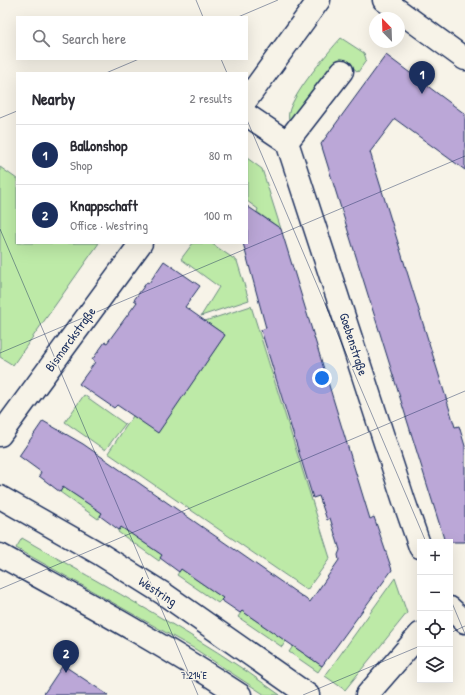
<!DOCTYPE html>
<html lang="en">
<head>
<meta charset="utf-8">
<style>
  body { margin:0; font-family:"Patrick Hand",sans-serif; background:#f7f7f7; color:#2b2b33 }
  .controls { position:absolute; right:12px; bottom:12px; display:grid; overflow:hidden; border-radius:0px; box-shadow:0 4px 16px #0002 }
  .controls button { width:36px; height:36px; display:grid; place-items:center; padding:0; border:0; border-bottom:1px solid #e1e1e2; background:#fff; color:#2b2b33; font:20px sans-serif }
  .compass { position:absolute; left:369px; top:12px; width:36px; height:36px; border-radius:50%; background:#fff; box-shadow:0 4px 16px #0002; rotate:337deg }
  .you { position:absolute; left:322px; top:378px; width:14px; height:14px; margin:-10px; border:3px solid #fff; border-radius:50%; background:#1a73e8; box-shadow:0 0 0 6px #1a73e833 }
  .badge { display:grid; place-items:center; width:26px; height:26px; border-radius:50%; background:#1b2f5e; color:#fff; font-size:13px; font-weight:700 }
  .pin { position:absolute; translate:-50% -33px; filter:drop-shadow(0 1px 2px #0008) }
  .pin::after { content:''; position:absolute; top:21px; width:14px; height:12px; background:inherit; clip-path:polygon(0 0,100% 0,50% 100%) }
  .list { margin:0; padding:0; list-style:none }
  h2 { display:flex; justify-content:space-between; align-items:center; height:52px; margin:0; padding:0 16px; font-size:17px }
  h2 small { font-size:13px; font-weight:400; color:#7c7c81 }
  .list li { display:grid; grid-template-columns:26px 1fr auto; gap:12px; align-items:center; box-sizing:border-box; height:60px; padding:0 16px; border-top:1px solid #e1e1e2 }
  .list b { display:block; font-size:15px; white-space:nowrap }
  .list p { margin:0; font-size:13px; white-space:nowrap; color:#7c7c81 }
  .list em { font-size:13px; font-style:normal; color:#7c7c81 }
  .icon { flex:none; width:22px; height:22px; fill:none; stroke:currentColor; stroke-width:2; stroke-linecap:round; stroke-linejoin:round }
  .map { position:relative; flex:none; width:465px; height:695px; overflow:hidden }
  .search { position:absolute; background:#fff; box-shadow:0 4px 16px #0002; left:16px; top:16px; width:232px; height:44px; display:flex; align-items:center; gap:10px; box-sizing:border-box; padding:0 14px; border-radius:0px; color:#7c7c81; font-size:15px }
  .panel { position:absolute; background:#fff; box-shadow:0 4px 16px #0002; left:16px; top:72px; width:232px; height:172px; border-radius:0px }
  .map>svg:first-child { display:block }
</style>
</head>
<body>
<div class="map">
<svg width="465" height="695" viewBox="0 0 465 695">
  <rect width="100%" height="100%" fill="#f7f3e8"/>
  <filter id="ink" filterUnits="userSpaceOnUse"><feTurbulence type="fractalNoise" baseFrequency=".025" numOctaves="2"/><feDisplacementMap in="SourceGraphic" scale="8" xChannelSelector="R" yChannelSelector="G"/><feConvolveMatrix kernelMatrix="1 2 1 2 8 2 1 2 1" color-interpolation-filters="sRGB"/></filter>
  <g filter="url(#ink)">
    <path fill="#bdeaa7" stroke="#6c8c82" d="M341,38L364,53L366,59L365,62L358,72L343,59L296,119L290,121C279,108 331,49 341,38Z
      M247,158L262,169L281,229L257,212L258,209L247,201Z
      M0,167L17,179V243H99L13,365L0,357Z
      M193,243H211L237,261L249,300L201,316L219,287L181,259Z
      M251,306L330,558L307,590L108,453L133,416L158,432L225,335L205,321Z
      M84,395L125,424L105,450L65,422Z
      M63,487L102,513L98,519L60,492Z
      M121,527L162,555L159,561L118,532Z
      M22,538C109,589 199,635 280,695H265L195,649L16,548Z
      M181,569L223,598L218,603L177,575Z
      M395,578L407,613L345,690L325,676Z
      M242,611L286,641L282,647L238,617Z
      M293,646L322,666L318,672L289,652Z"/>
    <path fill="#bba7d7" stroke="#1b2f5e" d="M386,55L465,114V170L395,119L370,152L455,427L459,426L465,446V542H445L321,144Z
      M247,206L281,229L370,519L374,517L392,570L322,666L242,611L240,613L221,600L223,598L181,569L179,572L160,558L162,555L121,527L119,530L100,516L102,513L63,487L60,492L39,476L41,472L19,456L43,421L83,444L310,602L339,560L338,555L340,550L330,518L327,520L319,496L313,498L261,330L266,328L243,243H247Z
      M164,261L200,286L185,307L225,335L158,433L117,405L114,408L79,384L95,362L92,360L105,342L107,343L137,302L134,300L147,282L149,283Z
      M63,665L108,695H43Z"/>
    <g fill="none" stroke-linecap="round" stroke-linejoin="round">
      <defs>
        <path id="minor" d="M247,115L287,142L404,501L420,547
          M287,142L342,71
          M450,608L465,622
          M367,695L420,634"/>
        <path id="tertiary" d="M384,0L465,59
          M247,99L319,0
          M0,435L141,243"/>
        <path id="secondary" d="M0,497L100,554L164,594L308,695
          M0,555C81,600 163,644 240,695"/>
      </defs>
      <use href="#minor" stroke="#1b2f5e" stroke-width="25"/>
      <use href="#tertiary" stroke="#1b2f5e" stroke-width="25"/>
      <use href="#secondary" stroke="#1b2f5e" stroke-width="25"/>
      <use href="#minor" stroke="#f7f3e8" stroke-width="22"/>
      <use href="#tertiary" stroke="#f7f3e8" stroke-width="22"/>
      <use href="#secondary" stroke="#f7f3e8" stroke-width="22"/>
    </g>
  </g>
  <path fill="none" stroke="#1b2f5e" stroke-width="1" stroke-opacity="0.45" d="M196,0L203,17M238,17L278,0M221,59L227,73M106,73L139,59M0,118L17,111M247,120L426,542M0,229L198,695M0,353L465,156M0,589L465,391M450,598L465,634M450,633L465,626M303,695L420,646"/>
  <g text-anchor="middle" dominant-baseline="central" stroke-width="3" stroke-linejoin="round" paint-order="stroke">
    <g font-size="13" fill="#1b2f5e" stroke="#f7f3e8">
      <text transform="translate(70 339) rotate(-54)">Bismarckstraße</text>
      <text transform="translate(354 344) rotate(72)">Goebenstraße</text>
      <text transform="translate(158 591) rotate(33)">Westring</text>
    </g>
  </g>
  <g font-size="10" text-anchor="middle" fill="#1b2f5e" stroke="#f7f3e8" stroke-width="3" stroke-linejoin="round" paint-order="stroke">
    <text x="194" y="679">7.214°E</text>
  </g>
</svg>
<div class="controls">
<button>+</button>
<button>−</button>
<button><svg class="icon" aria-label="locate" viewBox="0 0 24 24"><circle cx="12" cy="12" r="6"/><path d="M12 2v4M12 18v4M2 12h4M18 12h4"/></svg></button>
<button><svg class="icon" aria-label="layers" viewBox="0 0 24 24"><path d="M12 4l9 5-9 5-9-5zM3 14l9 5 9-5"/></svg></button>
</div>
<svg class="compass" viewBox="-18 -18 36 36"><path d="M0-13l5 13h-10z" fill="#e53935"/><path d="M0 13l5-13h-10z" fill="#7c7c81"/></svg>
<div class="you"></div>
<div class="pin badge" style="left:422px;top:94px">1</div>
<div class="pin badge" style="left:66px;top:673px">2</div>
<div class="search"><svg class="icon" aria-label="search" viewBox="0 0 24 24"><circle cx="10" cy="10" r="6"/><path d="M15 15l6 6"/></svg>Search here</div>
<section class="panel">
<h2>Nearby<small>2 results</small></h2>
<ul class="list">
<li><span class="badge">1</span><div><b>Ballonshop</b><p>Shop</p></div><em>80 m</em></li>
<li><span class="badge">2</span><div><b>Knappschaft</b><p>Office · Westring</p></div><em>100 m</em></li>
</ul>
</section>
</div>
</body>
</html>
